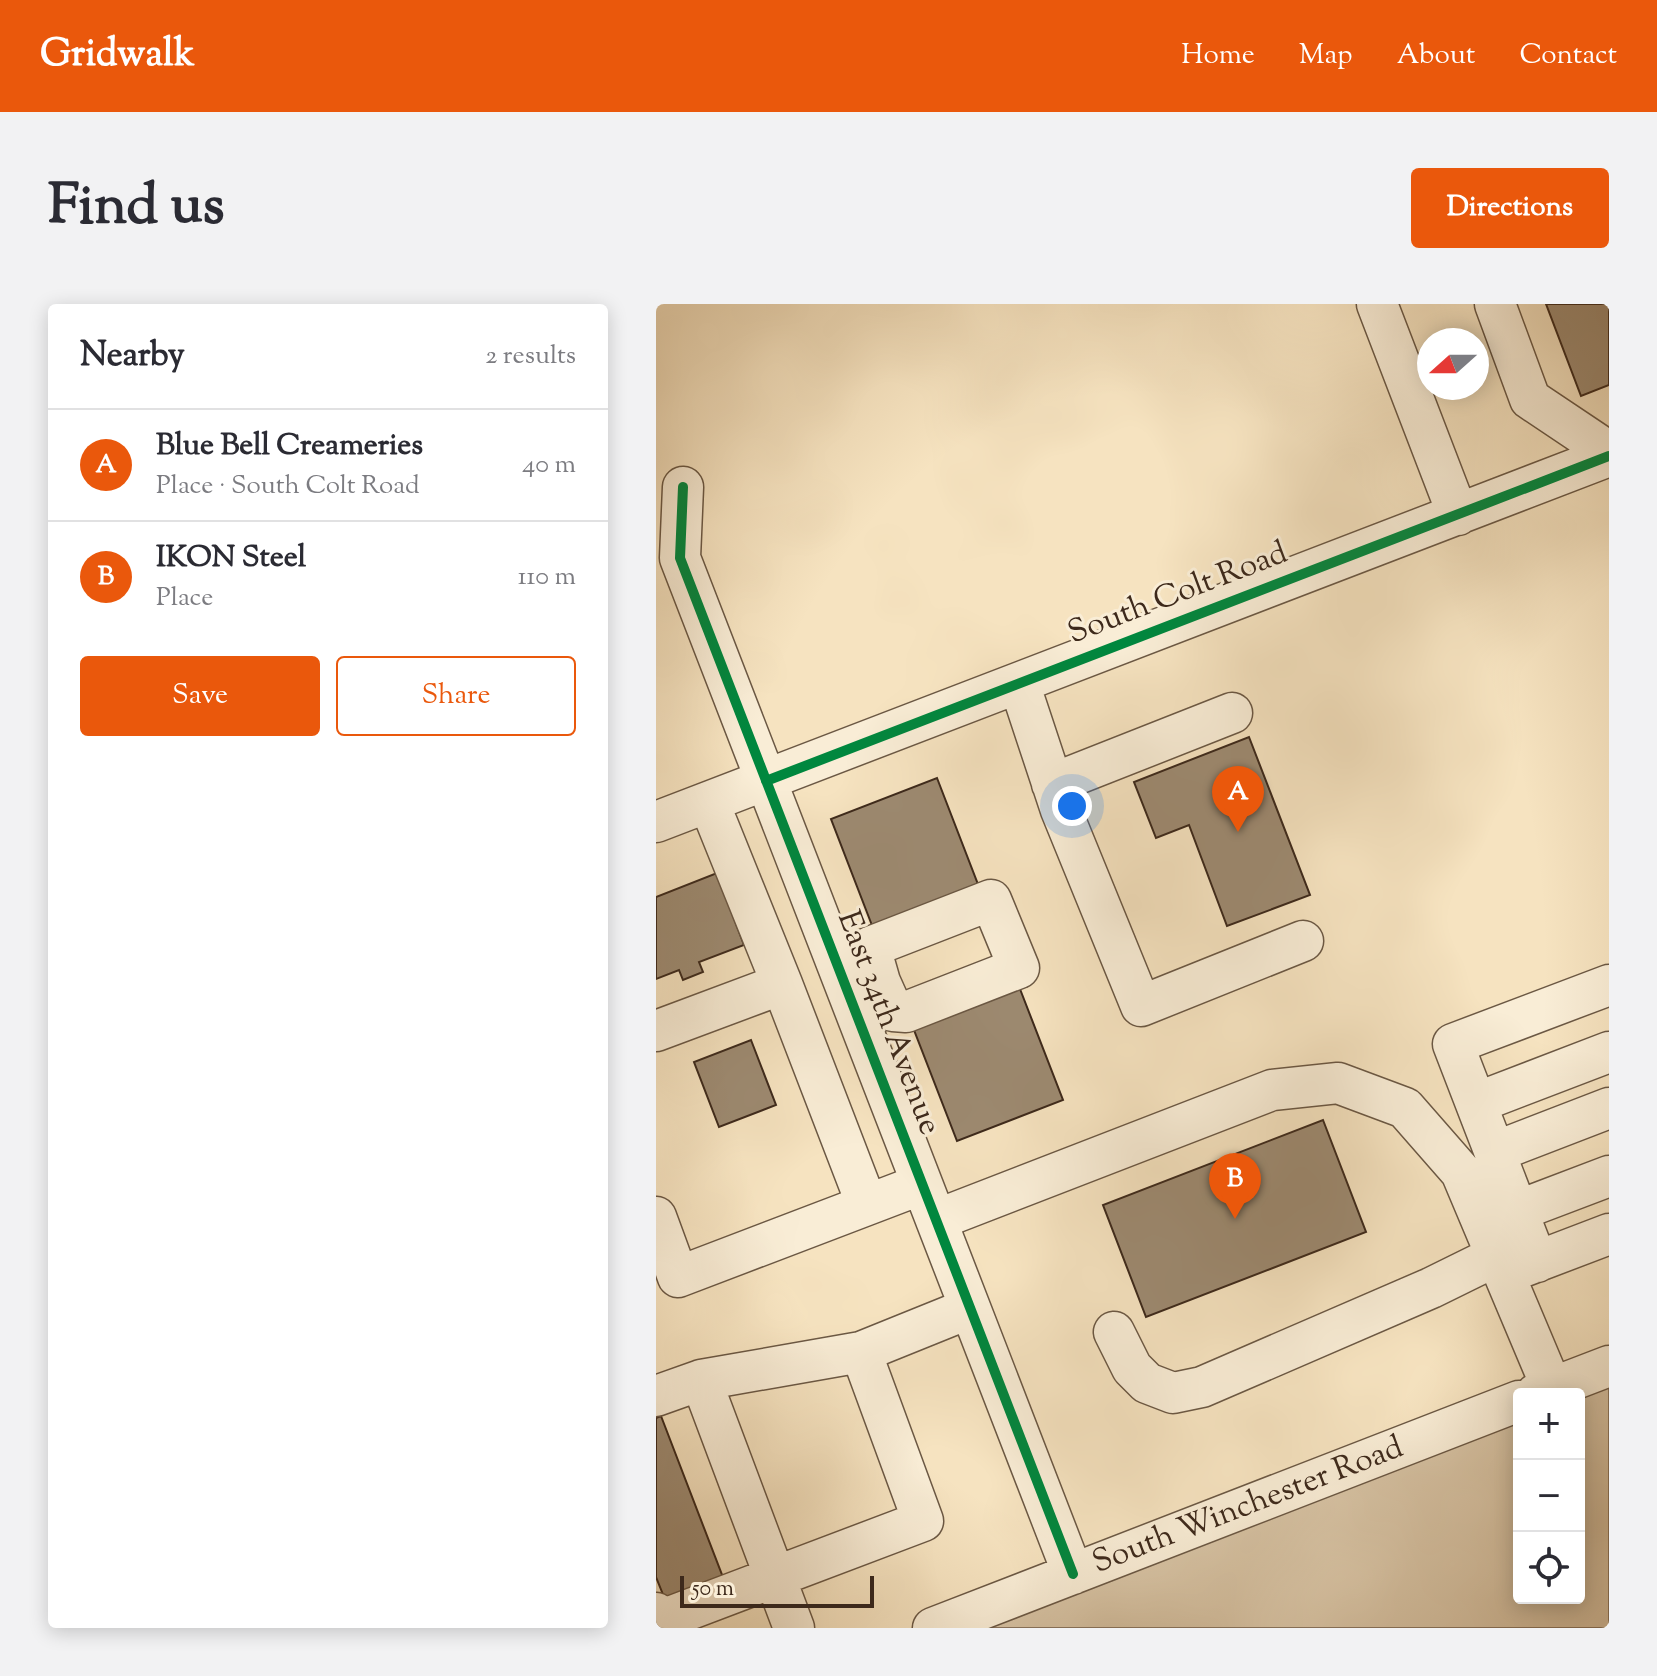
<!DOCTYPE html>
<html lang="en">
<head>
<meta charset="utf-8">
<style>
  body { margin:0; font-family:"Sorts Mill Goudy",serif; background:#f2f2f3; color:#2b2b33 }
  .controls { position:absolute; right:24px; bottom:24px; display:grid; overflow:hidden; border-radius:8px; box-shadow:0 4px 20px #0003 }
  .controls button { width:72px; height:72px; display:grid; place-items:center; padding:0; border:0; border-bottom:2px solid #e1e1e2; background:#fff; color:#2b2b33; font:40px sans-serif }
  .compass { position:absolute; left:761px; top:24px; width:72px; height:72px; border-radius:50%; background:#fff; box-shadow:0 4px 20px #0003; rotate:249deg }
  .scale { position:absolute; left:24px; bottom:20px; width:194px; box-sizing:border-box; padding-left:8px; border:4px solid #3d291b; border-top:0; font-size:22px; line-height:28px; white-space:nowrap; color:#3d291b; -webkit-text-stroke:6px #f9edd6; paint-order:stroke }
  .you { position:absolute; left:416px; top:502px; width:28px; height:28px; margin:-20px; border:6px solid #fff; border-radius:50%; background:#1a73e8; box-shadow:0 0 0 12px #1a73e833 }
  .badge { display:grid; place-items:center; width:52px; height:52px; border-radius:50%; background:#ea580c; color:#fff; font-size:26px; font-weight:700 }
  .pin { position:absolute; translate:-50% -66px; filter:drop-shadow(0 2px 4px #0008) }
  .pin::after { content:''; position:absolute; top:42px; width:28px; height:24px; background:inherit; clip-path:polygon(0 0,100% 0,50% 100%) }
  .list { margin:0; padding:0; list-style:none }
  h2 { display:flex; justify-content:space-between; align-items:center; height:104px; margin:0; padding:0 32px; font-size:34px }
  h2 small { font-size:26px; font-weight:400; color:#7c7c81 }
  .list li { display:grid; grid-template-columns:52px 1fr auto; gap:24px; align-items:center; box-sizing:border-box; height:112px; padding:0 32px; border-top:2px solid #e1e1e2 }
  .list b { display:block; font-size:30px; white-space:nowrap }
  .list p { margin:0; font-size:26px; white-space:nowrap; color:#7c7c81 }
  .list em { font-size:26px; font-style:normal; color:#7c7c81 }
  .actions { display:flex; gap:16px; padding:24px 32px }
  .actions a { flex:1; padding:18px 0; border:2px solid #ea580c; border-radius:8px; text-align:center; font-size:28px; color:#ea580c }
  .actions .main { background:#ea580c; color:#fff }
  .icon { flex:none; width:44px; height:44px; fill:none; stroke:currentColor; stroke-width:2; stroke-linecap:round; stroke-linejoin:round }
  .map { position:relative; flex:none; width:953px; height:1324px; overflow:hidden; border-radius:8px }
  header { display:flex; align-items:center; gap:48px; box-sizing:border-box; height:112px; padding:0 40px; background:#ea580c; color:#fff }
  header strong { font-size:38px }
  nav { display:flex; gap:44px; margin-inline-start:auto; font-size:28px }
  .intro { display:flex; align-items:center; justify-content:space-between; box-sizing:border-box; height:192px; padding:0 48px }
  h1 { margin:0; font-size:56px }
  .button { padding:20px 36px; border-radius:8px; background:#ea580c; color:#fff; font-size:28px; font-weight:700 }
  main { display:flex; gap:48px; padding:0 48px }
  aside { flex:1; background:#fff; border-radius:8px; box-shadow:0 4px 20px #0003 }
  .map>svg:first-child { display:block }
</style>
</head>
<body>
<header>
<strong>Gridwalk</strong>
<nav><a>Home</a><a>Map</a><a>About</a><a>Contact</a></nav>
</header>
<div class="intro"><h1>Find us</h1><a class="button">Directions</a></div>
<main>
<aside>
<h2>Nearby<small>2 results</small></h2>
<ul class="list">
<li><span class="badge">A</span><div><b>Blue Bell Creameries</b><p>Place · South Colt Road</p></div><em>40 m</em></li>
<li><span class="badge">B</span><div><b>IKON Steel</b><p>Place</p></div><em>110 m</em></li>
</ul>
<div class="actions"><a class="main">Save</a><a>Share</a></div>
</aside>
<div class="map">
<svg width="953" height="1324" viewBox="0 0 953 1324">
  <rect width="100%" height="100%" fill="#f6e3c0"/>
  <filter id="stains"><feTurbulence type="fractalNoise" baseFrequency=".0025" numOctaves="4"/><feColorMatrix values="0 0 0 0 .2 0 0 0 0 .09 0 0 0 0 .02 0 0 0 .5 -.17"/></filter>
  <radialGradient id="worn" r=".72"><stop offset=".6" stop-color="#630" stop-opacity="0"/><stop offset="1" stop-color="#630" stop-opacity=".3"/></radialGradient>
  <path fill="#d7c3a4" stroke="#8a7660" stroke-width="2" d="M953,1068V1324H299L863,1103V1294H923V1090Z"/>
  <path fill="#9d8a71" stroke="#3d291b" stroke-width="2" d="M890,0H953V81L925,92Z
    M593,433L654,591L571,622L533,521L500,534L478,478Z
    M281,474L323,583L217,624L175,515Z
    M61,569L88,641L43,658L47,668L27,676L23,666L0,675V593Z
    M364,685L407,796L301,837L258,726Z
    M95,736L120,801L63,823L38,758Z
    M667,816L710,928L490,1013L447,901Z
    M5,1112L68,1276L10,1298L0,1273V1114Z"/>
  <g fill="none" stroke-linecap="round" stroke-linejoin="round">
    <defs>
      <path id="minor" d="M721,0L802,211
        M839,0L874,95L953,148
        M27,183L24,254L417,1270
        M363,379L405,506L485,702L647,637
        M396,480L576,409
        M53,499L126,680L211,901
        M0,518L953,152
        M193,690L224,678L214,643L335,596L363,664L250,708L237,707L224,678
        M0,727L126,680
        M820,799L953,748
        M839,848L953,804
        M861,907L953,872
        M0,913L22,973L266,880
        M280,916L616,786L682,779L749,804L805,868L896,1084
        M881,958L797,740L953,681
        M856,967L953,930
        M458,1028L476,1064L491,1079L517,1089L546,1083L775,984L840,952
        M880,1090L953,1062
        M0,1092L45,1076
        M0,1309L3,1317L267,1217L205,1048
        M138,1324L45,1076L205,1048L314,1004
        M277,1324L863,1097"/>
    </defs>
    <use href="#minor" stroke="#6b5844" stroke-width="43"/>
    <use href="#minor" stroke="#f9edd6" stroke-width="40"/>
    <defs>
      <path id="cycleway" d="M27,183L24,254L417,1270
        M110,477L953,152"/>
    </defs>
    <use href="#cycleway" stroke="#f9edd6" stroke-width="15"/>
    <use href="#cycleway" stroke="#00873e" stroke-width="10"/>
  </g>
  <g text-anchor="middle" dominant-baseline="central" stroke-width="6" stroke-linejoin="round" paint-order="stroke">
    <g font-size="32" fill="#3d291b" stroke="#f9edd6">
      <text transform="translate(522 290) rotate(-21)">South Colt Road</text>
      <text transform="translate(232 719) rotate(69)">East 34th Avenue</text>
      <text transform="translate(592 1202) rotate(-21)">South Winchester Road</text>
    </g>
  </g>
  <rect width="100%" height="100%" filter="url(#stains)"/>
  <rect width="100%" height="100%" fill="url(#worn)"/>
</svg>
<div class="controls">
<button>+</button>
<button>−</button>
<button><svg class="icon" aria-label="locate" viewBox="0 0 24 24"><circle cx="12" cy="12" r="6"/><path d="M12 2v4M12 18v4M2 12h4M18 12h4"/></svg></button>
</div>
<svg class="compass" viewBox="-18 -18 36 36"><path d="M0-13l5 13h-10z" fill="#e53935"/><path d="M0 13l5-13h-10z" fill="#7c7c81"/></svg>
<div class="scale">50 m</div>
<div class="you"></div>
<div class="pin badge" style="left:582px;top:528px">A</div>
<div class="pin badge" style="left:579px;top:915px">B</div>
</div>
</main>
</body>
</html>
